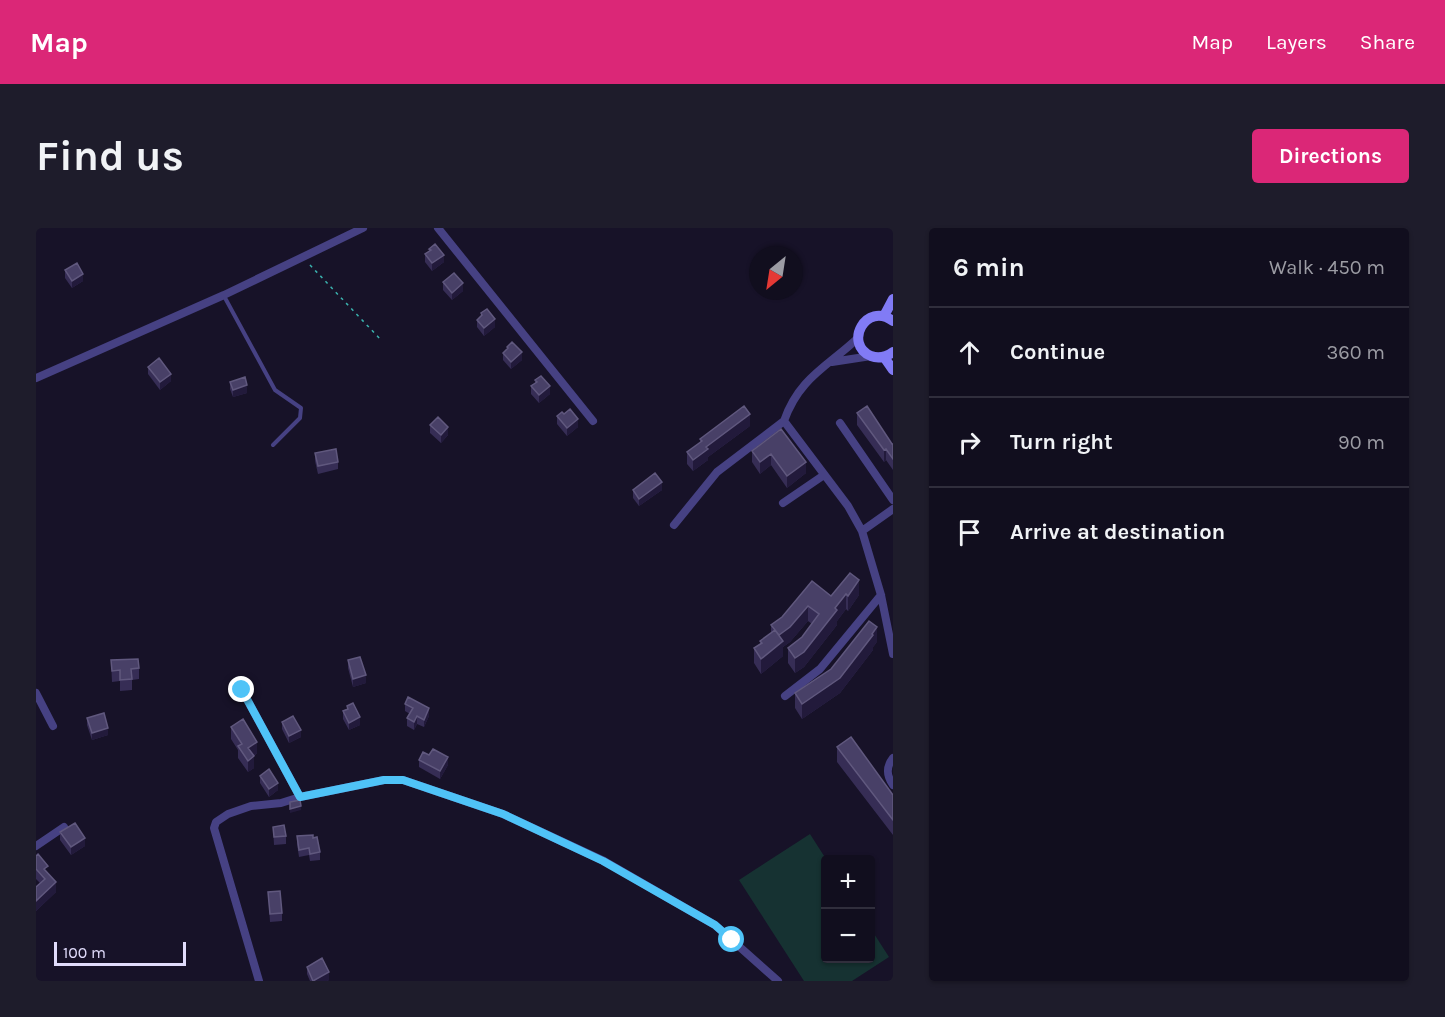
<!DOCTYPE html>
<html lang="en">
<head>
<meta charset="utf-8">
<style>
  body { margin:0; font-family:Karla,sans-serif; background:#1e1c2b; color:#f1f3f6 }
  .controls { position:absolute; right:18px; bottom:18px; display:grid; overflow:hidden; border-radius:6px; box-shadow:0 2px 4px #0004 }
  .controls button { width:54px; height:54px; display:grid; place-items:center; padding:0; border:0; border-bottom:2px solid #302e3c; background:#110e1e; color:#f1f3f6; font:30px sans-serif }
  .compass { position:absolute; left:713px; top:18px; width:54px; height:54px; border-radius:50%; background:#110e1e; box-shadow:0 2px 4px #0004; rotate:210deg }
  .scale { position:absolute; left:18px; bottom:15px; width:132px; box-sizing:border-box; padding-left:6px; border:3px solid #e1dcfc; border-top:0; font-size:16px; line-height:21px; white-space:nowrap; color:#e1dcfc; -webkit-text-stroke:4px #171228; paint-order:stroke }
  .stop { position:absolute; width:18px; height:18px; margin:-14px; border:4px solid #4fc3f7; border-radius:50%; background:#fff }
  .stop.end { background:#4fc3f7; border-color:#fff; box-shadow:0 2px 6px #0008 }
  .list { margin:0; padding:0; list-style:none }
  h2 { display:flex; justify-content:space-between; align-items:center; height:78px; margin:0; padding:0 24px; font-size:26px }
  h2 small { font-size:20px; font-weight:400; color:#9c9ca4 }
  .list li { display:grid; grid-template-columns:39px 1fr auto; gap:18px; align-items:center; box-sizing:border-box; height:90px; padding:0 24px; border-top:2px solid #302e3c }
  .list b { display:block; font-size:22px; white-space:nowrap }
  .list em { font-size:20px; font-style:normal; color:#9c9ca4 }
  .icon { flex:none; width:33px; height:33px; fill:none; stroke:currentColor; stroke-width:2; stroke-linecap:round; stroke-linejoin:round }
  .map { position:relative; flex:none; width:857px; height:753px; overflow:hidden; border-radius:6px }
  header { display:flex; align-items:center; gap:36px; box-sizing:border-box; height:84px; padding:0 30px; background:#db2777; color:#fff }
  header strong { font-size:28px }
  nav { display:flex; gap:33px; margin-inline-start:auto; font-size:21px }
  .intro { display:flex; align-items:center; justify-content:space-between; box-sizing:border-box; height:144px; padding:0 36px }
  h1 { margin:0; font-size:42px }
  .button { padding:15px 27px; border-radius:6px; background:#db2777; color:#fff; font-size:21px; font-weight:700 }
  main { display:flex; gap:36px; padding:0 36px }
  aside { flex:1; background:#110e1e; border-radius:6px; box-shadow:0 2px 4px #0004 }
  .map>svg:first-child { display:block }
</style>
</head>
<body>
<header>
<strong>Map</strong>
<nav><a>Map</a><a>Layers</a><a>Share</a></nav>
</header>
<div class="intro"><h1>Find us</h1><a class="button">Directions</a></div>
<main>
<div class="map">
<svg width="857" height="753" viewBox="0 0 857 753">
  <rect width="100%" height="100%" fill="#171228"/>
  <path fill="#163232" d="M774,606L790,631V730H834L835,701L853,729L816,753H768L703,652Z"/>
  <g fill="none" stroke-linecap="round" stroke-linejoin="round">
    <path stroke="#3ab2ae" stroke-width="1.5" stroke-dasharray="3 4.5" stroke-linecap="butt" d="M274,37L346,113"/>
    <path stroke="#464183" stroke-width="4" d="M188,68L239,162L265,180L264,190L237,217"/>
    <path stroke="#464183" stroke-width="8" d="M402,0L557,193
      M822,110C791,139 763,150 748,193L812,278L826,303L845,367L857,426
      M796,134L835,128
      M0,150L188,67L327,0
      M804,195L857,272
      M747,275L788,247
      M638,297L681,244L748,193
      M826,303L857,281
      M206,462L264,569
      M0,465L17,498
      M749,468L784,441L845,367
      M857,530C850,539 850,547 857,557
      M0,618L28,599
      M223,753L178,600L180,594L192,586L215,578L245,575L264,569L348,552H367L467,586L568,633L679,697L742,753"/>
    <path stroke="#817bf5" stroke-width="10" d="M848,88L857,71
      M857,93C830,73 807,116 835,128C843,131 850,129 857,124
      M848,129L857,142"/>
  </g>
  <path fill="#362d55" d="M393,21L408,34L396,43L389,34V26L393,23Z
    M29,42L47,53L36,60L29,50Z
    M407,54L427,63L416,72L407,62Z
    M445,85L459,99L448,108L441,99V92L445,88Z
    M471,119L486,132L475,141L467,132V125L471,121Z
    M112,139L135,153L124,162L112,146Z
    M499,152L514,166L503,175L495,166V158L499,155Z
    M194,154L211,165L197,169L194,161Z
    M821,185L856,216H857V242L850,232L848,234L821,197Z
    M521,188L542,199L531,208L521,196Z
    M394,197L412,207L405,215L394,205Z
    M714,198L672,229V232L657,243L651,236V224L664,215V211Z
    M716,223L770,234V245L751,260L735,237L724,246L716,234Z
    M279,225L302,234V241L282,246L279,233Z
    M597,262H626L603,278L597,270Z
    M814,345L823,367L812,383L810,381L801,393V397L768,439L759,445L752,435V420L766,409L776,396L772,393L754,414L747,419V428L725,446L718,435V420L724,416V413L735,405V397L746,389L795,368Z
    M841,414L837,419V422L804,465L766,491L759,480V465Z
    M75,432L103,440V451L96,452V462L84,463V453L76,454Z
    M312,432L330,455L317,459L312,440Z
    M369,476L393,488L388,499L381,496L378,502L371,498V490L374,486L369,483Z
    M311,478L324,497L313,502L307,491V483L311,482Z
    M51,490L72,507L56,512L51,497Z
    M246,494L265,509L253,515L246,501Z
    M195,499L221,525L218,528V540L212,544L202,530V522L195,511Z
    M801,519L857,567V607L801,534Z
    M383,532L412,537L404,551L383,539Z
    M224,548L242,562L233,569L224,555Z
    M237,599L250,608V616L238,617Z
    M24,604L49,618L35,627L24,612Z
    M261,608L277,610L284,624V632L274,633L273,627L263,629L261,616Z
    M0,628L12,645L20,664L0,683V659L4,655L0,651Z
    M232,664L246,685V693L234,694Z
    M271,739L293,752L291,753H274L271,746Z"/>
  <path fill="#221a3b" d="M408,27V34L396,43V35Z
    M47,46V53L36,60V53Z
    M427,55V63L416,72V65Z
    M459,91V99L448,108V100Z
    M486,124V132L475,141V134Z
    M135,146V153L124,162V154Z
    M211,157V165L197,169V162Z
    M514,158V166L503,175V167Z
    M714,186V198L672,229V232L657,243V232L670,219Z
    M542,191V199L531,208V200Z
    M412,199V207L405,215V207Z
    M850,221V232L848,234V222Z
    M735,226V237L724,246V234Z
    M770,234V245L751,260V248Z
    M626,254V262L603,278V271Z
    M823,352V367L812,383V368Z
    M810,366V381L801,393V397L768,439L759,445V430Z
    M772,378V393L754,414L747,419V428L725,446V431L743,407Z
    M841,399V414L837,419V422L804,465L766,491V476L836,406Z
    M330,447V455L317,459V451Z
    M393,480V488L388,499V492Z
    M381,488V496L378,502V494Z
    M324,489V497L313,502V495Z
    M72,500V507L56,512V505Z
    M265,502V509L253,515V508Z
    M221,514V525L212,531V520Z
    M218,528V540L212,544V533Z
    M412,529V537L404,551V543Z
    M242,555V562L233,569V561Z
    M265,578V582L254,585V581Z
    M49,610V618L35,627V619Z
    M20,654V664L0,683V673Z
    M293,744V752L291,753H278Z"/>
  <path fill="#484067" stroke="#60587e" stroke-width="1.5" d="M399,16L408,27L396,35L389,26L395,22L393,21Z
    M41,35L47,46L36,53L29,42Z
    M418,45L427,55L416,65L407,54Z
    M451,81L459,91L448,100L441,92L446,87L445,85Z
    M476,114L486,124L475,134L467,125L472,120L471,119Z
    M123,130L135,146L124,154L112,139Z
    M505,148L514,158L503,167L495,158L501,154L499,152Z
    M209,149L211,157L197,162L194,154Z
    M708,178L714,186L670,219L672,221L657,232L651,224L666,213L664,211Z
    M831,178L856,216H857V231L850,221L848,222L821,185Z
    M534,181L542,191L531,200L521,188L526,184L528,186Z
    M402,189L412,199L405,207L394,197Z
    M745,201L770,234L751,248L735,226L724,234L716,223Z
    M300,221L302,234L282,238L279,225Z
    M619,245L626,254L603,271L597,262Z
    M814,345L823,352L812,368L810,366L799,380L801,382L768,424L759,430L752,420L766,409L783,386L772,378L754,399L743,407L735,397L746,389L776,353L795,368Z
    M833,393L841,399L836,406L837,407L804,450L766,476L759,465L795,441Z
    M739,402L747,413L725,431L718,420L726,415L724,413Z
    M324,429L330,447L317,451L312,432Z
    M102,431L103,440L95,441L96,451L84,452V442L76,443L75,432Z
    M372,469L393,480L388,492L381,488L378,494L371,490L377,480L369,476Z
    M317,475L324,489L313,495L307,483L312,481L311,478Z
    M68,485L72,500L56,505L51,490Z
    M257,488L265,502L253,508L246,494Z
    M207,491L221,514L212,520L218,528L212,533L202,518L206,516L195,499Z
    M815,509L857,567V592L801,519Z
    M397,521L412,529L404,543L383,532L387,524L393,527Z
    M233,541L242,555L233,561L224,548Z
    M264,572L265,578L254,581V574Z
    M39,595L49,610L35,619L24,604Z
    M248,597L250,608L238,609L237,599Z
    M277,607V610L281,609L284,624L274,626L273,620L263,622L261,608Z
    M2,626L12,638L8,641L20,654L0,673V659L9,651L0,641V628Z
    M244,663L246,685L234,686L232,664Z
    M286,730L293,744L277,753L271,739Z"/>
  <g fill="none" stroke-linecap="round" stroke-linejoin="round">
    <path stroke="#4fc3f7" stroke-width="8" d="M206,462L264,569L348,552H367L467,586L567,633L679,697L696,712"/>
  </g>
</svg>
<div class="controls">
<button>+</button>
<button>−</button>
</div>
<svg class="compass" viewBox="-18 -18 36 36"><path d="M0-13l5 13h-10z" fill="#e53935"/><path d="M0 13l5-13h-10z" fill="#9c9ca4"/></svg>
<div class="scale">100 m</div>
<div class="stop" style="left:696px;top:712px"></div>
<div class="stop end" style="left:206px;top:462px"></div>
</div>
<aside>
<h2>6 min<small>Walk · 450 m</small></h2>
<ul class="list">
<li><svg class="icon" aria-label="ahead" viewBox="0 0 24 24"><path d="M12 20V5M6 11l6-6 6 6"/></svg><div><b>Continue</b></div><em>360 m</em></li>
<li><svg class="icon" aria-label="right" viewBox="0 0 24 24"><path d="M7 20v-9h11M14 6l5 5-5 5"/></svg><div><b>Turn right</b></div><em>90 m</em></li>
<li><svg class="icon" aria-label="arrive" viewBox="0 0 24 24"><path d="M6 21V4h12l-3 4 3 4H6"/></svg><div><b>Arrive at destination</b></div></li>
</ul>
</aside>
</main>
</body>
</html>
